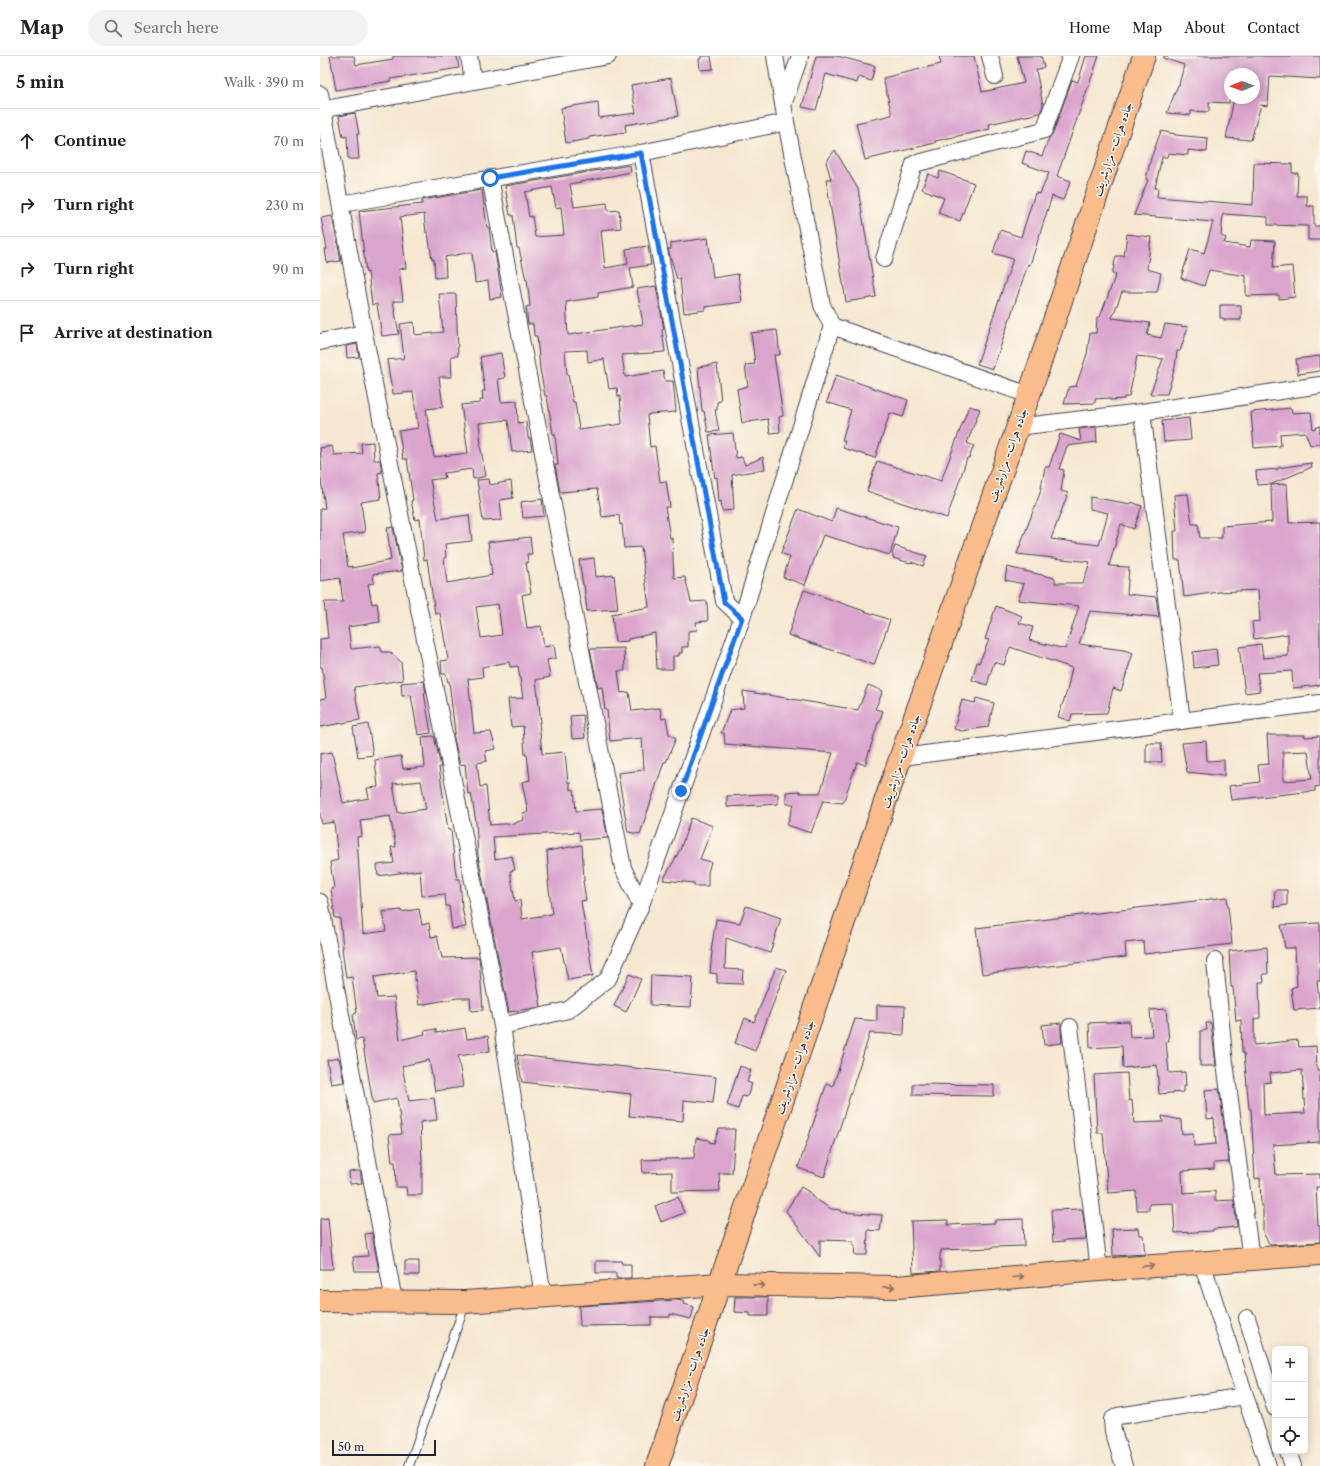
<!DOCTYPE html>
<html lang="en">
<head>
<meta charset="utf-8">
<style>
  body { margin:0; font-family:"Libre Caslon Text",Amiri,serif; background:#f2f2f2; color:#202124 }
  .controls { position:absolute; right:12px; bottom:12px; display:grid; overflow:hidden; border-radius:6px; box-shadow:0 2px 10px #0003 }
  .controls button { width:36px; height:36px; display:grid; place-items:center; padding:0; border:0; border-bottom:1px solid #e0e0e0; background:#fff; color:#202124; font:20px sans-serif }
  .compass { position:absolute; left:904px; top:12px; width:36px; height:36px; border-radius:50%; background:#fff; box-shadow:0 2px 10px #0003; rotate:269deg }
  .scale { position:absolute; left:12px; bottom:10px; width:104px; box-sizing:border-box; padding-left:4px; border:2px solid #22223b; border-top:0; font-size:11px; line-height:14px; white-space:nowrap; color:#22223b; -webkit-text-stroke:3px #fbf7ec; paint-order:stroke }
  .stop { position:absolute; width:12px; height:12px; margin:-9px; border:3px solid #1a73e8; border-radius:50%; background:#fff }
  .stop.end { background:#1a73e8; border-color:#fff; box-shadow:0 1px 4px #0008 }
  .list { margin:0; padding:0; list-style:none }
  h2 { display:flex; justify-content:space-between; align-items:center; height:52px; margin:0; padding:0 16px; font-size:17px }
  h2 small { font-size:13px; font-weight:400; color:#757577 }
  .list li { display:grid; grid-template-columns:26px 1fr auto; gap:12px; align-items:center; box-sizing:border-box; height:64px; padding:0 16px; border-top:1px solid #e0e0e0 }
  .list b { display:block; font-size:15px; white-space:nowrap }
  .list em { font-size:13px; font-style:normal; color:#757577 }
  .icon { flex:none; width:22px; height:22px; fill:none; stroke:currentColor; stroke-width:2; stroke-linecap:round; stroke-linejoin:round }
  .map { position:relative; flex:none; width:1000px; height:1410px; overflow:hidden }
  header { display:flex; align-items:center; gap:24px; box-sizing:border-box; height:56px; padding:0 20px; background:#fff; border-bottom:1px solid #e0e0e0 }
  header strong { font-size:19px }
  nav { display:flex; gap:22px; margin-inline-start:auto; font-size:14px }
  .search { width:280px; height:36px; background:#f2f2f2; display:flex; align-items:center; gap:10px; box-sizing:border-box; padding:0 14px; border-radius:22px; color:#757577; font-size:15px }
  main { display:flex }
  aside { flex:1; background:#fff }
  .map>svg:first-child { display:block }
</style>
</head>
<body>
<header>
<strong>Map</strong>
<div class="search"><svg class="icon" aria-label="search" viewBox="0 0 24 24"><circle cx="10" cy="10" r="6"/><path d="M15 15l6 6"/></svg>Search here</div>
<nav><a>Home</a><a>Map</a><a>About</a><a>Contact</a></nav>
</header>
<main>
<aside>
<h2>5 min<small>Walk · 390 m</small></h2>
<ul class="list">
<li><svg class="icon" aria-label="ahead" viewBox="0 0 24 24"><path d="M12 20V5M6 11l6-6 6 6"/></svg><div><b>Continue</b></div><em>70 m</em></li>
<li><svg class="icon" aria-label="right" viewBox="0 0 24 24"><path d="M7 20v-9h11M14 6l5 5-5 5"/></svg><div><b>Turn right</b></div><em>230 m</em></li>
<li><svg class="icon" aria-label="right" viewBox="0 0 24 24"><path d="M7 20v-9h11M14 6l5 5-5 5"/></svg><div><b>Turn right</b></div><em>90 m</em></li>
<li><svg class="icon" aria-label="arrive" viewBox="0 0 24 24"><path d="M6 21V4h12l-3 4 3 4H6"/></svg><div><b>Arrive at destination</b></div></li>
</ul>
</aside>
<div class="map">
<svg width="1000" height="1410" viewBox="0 0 1000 1410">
  <rect width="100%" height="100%" fill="#fbf7ec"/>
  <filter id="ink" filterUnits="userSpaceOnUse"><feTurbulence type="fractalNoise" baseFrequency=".025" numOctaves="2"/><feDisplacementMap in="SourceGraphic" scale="8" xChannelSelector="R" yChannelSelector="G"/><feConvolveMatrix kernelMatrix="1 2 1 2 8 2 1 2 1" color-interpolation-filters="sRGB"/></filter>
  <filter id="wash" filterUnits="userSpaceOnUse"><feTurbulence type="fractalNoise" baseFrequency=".012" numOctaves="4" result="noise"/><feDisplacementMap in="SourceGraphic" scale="16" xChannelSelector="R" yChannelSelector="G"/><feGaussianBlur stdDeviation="0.9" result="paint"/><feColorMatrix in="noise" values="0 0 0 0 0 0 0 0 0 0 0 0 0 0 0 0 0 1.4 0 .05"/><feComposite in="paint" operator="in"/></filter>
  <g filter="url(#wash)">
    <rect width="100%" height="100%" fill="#f6e7d0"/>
    <g id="blocks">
      <path fill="#daa4cd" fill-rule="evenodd" d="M10,0H34L36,9L73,3V0H137L139,12L96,19L70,23L71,25L16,34Z
        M381,0H391L393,13L380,14L379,3H381Z
        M496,0H517L555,10L551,25L539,21L537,27L506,18L496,54L482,51Z
        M619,0H654L662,36L704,27L697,0H721L724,11L716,14L723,49L720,57L669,68L670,73L615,85V87L545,104L536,67L572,59L563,22L621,8Z
        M766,0H779L737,120L751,125L743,144L732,140L710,209L708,208L673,313L657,308L693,203L673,197L680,174L701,181L715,137L720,138L729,117L702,107L706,95L722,100L729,82L733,77L752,24L758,26Z
        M844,0H1000V23L950,20L948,50L941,49L931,84L906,82L914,42H934V18H910L909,47L889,46V56L871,55V59L847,57L858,29H859L864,9L843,2Z
        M351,22L358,60L305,69L306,76L269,81V83L246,87L241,52L278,46L279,62L316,57L311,29Z
        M35,57L39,78H37L39,103H28L27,80L23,81L19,60Z
        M841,75L855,78V79L888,82L887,96L868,94V99L848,97L847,101H842L835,132H838L837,141L933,149L934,107L972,108V117H978L977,140H987V150H994V170H1000V184H988V170L948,169V161L903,158L901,180L906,182L904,187L930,191L931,184L955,185L953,212L972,210L975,241L959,243V239L926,240V220L889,214L884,230L861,222L870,193L884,197L893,166L814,159L828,124L826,123L831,102Z
        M515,94L538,133L556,241L526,246L506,123H511L506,106Z
        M310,109L311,116L250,128L254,151L287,147L288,155L299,154L301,172L281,174L285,212L308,208L306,193L328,190L331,209L310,212L313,231L278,237V241L246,246L248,279L323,268L317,233L336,230L344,273L342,274L345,296L302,299L305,321L343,315L345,325H353L356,356L329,358V359H327L330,391L335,390L340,426L346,425L350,451H345L350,482H352L354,522L365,521L371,546L387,545L388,565L376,566L377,574L368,575V591H362V597H359V600H353V613H337L335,577L308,583V585L295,586L292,558L329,551L321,491L304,492L302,468L300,469L299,459L282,461L277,433L240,436L235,409H238L235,378H233L227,340H225L220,313L217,280H214L213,268H208L206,251L210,250L207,223L206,224L199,192H197L193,159H190L185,130ZM232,131L236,152L241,151L244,179L215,181L212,160L209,161L205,136ZM267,294L268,306L284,303L289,333L297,332L298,341L300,340L302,368L259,374L255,346H253L248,318H247L245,295Z
        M620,115L654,127L640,165L618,157L624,142L602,133L608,118L618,122Z
        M162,134L167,171H169L172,196H175L182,241L170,243L168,225L155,227L152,196L125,201L126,221L115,222L114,203H112L108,177H106L104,158L80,161L86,212L79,213L83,245H73L79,278L62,280L57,248L52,249L48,216L46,217L39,155L102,148V144Z
        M12,160L21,205L7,207L5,193H7L1,162Z
        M807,178L831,181L827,213L841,217L837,236H802L792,262L830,267L827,279L841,282L845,268L868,271L860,295H857L855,311L847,338H830L843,303L817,300L809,341H804V343L790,344L789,342L775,343V347L744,348L749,331L756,330L767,298L770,277H776L777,261H780L796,218H792L796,200H804Z
        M388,182L393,222L418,218L422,246L385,251V254L364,257L360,223H357L348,193H351V187Z
        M119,238H136L138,300H131L132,321H119L123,351L106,353L114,401L148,397L141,349L160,347V344H163L162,335H165L160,301L181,297L185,322L178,323L181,346L197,345L198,367L206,366L208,382H210L212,394L192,396L188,364L159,367L161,389H160L166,420L153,423L152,413L124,417L125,422L110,424L118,463L149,459L152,485L125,488L126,501L124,502L127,527L172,519L168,486L210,481L212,498H207L208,507H206L211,537L202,539L207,572L221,570L224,591L234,589L236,602L227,604L230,621L216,624L221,666H219L222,698L245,696L248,727L250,726V734L254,733L256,755L282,753L288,782L260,784L259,776L173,781L175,803L192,800L195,814L190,815L195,845L200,844L202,863L232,858L228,825H229L227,795L262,789L264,825H263L266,844L261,845L273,920L248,924L241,891L212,896L221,951L189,956L158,800L156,766L151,737L148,738L145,708L140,709L133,678L135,677L129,625L128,626L126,618H122L121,605L128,604L120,557L115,558L107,503L104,504L100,463L95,464L91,445L93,444L87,403H83L79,375L98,372L93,336L73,338L72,329H71L67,304L84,302L80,268L94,266L95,279L123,276ZM178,548L182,579L161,582L156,551ZM189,606L190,611L198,610L203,642L188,643L191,671L203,670L205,699H207L210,724L202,726L208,756L202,757L204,764L197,766V767L170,769L166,730L160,731L157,707L167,705L165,695L176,693L171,676L154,677L148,623L163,621L162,611Z
        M900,249H921V264H904V262H900Z
        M457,274L460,299H454L463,360L459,361L460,376L450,377L448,363L422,367L417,333L428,330L425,309L435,308L431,277Z
        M37,288L39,301L27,302L26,290Z
        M1000,300V315L978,318L976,303Z
        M397,308L401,345L397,346V354H395L399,375L388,376L384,355H382L378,311Z
        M516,319L588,344L583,361L570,357L555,402L523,392L525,385L522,384L531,354L507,346Z
        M649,350L660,353L647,387L654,390L649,402H647L627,462L547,435L557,405L621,425Z
        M971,352L972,357L991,356L993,373L1000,370V388L990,389L985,376L960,378L961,390L934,392L931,356Z
        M869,362L871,384L844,386L842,365Z
        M776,371L777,386L747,390L739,413L744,414L741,435L748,437L731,483L779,489L788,457L770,453V441L811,448V446L822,450L814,473L801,468L789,510L809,511L807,538L836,541L839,561L770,555L759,588L804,594L813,597L801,635L793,632L787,657L752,658L750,665L738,661L747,635L752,612L690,591L684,609L674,606L667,629L652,624L657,606L659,607L669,584L665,583L676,550L702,560L699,567L713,571L709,584L745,593L759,550L698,544L704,528L685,524L687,511L735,522V527H763L770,506L697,498L720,437L725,411H729L740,378L761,385L759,373Z
        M413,377L416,402L422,401L425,409L443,401L445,413L412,419L414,454L402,455L401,445L399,446L397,421L395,422L393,409L389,379Z
        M53,386L54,404H60L62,416L58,417L61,443L41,446L45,476L23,479L28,511L32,510V512L71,504L67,472L73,471L82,515L53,518L54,527L48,528L52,548L57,547L60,566L28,571L31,593L60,590L62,596H70L81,606L83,624L34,631L40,664L0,671V643L6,642L2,611H0V583L8,582L4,546H23L20,522L0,525V453L5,452L0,417V415L2,414L0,392L12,390L14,399L42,397L41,387Z
        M991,407L992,411L952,428L937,429L936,415L958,413V412Z
        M169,423L170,429L191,425L193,442L180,444L182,464L163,465L157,424Z
        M967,428L969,467L1000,466V629L973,632L972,615L937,617L940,635L925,637L919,591L941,588L943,602L968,600V578L934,583L932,566L940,565L938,534L899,536L864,541L860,504H855L854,475H857L854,439L868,438L872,468H878L880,482H902V470L952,466L951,429Z
        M222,443L224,460L203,462L201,446Z
        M516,452L578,471L570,499L503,479L485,529L463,521L470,501L461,497L478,453L512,466Z
        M575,490L607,500L603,510L591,506L590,507L573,502V499L572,498Z
        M274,502L276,521L294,519L298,553L267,555L264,529H263L259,504Z
        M484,534L570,564L554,609L468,579Z
        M304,592L305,615H298L301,637L309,636L312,655L340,652L342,663L346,662L349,678L356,682L346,706H344L320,778L308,776L298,717L324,714L322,682L290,685L287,654H285L282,631L278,632L270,593Z
        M896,593L898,609L874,612L873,596Z
        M104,625L106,637H104L111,677L98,679L91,639L82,640L81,627Z
        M548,629L563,635L555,653L563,655L559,667H558L545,709L537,706L523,747L503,745L491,777L467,769L474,748H466V736L480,735V737H500L513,697L405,688L404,677H401L410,654L424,652L423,635L538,654Z
        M656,642L674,647L668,671L642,675L634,673L642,644L655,647Z
        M263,659L265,682L252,683L250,660Z
        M48,668L53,699L38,701L33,671Z
        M947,679H985V681L1000,680V730L995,731V735L911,744L909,730L940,726L938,709L949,708ZM988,695L992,723L963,725V696Z
        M114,680L121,711H119L128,774H131L135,812L137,823H140L142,851L146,871L132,873L129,850H126L125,838L102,840L100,814L58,820L57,809L74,807L71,791H76L70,760L40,764L42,780L37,781L43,878L66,875L63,856L81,854V856L99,853L102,869L109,867L111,881L117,880L122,902L159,901L163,954L151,955L150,942H137L99,949L94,915L54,921L57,942L74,941L80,984L105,978L104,975L116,973V977L145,972L147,983L168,980L170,995L138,1000L143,1031L115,1035L109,1004L82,1010L89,1045L114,1042L117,1064L100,1066L102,1104V1139H87L86,1131H76L75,1106H72L69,1079L82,1078L77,1042L53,1047L42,983L36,984L33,958L37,957L32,921L26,922L22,892H23L20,862H15L11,833L14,832L10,806L18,804L14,766L2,768L0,760V698L12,696L23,747L49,742L47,732L58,731L55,704L81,700L83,713L105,711L102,681ZM101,725L106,753L78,757L73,728Z
        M886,685L887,705L904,704V720L867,716L862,687Z
        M826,687H841L842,706H826Z
        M443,738H458V748L407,751V740Z
        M371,762L393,770L380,803L391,806L388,816V830H374V827L343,824L360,794Z
        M955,834H967V849L954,851Z
        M907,841L912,888L824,898L823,885L805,887L806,901L662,918L656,872Z
        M426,850L461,862L450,897L406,882L405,913L423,914L422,928L397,927V918L390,917L392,895H391L396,863L420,867Z
        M1000,867V925H997L1000,952L974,954L971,932L977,930L975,892H965L961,869Z
        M947,891L948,918H943L944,926H939L940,962L934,963V989L978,984L979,991L996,990L997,1014H1000V1086L953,1089L956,1119L1000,1118V1131H996L998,1170H1000V1186L950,1189L943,1177V1150H941L940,1122L935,1123L931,1053H929L924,997H922L921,964L916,965L913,931H911L909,895ZM982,1014L985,1057L944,1059L943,1027L951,1026L950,1017Z
        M456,911L466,914L435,995L415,987L425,962L434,966Z
        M309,918L321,923L306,956L294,950Z
        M331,919L373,921L371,951L330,949Z
        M557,949L585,950L584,979L550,977L504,1121L478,1112L507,1027L513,1030L535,963L557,965Z
        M846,953L849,985H846L849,1017L865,1016L866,1030H863V1036L839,1038L837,1009L803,1012L802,990L770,992L769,967L809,965L810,981L832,980L830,954Z
        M741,967V972L742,987L724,989L722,969Z
        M886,967H891L896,1010H880V975L887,974Z
        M197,999L396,1021L393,1047L364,1044L363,1065L309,1060L311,1038L202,1026Z
        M19,1002L24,1026L11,1028L7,1004Z
        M420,1010L431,1014L427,1026L432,1028L427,1041L422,1040L418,1053L407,1049Z
        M807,1017L809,1045L812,1044L814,1067L843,1066L842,1060L861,1064L862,1078L873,1077L874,1090L896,1088L894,1062L887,1063L885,1034L899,1033L909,1106L894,1107V1113L862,1115L863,1137L895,1135V1145L914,1144L917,1171L893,1173V1175L855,1177L853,1147L829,1148V1154H817L816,1135L788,1137L783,1077H777L774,1019Z
        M593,1028L674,1029V1040L593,1039Z
        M399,1073H415L412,1117H399L400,1135L352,1136V1116L323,1117L322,1104L374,1102L376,1082L389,1084V1086L394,1087Z
        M37,1115H40L42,1127L30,1128L29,1116Z
        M481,1131L492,1138L491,1140L511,1153L521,1154V1156L562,1159L560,1175L548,1174L547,1199H534L535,1189H533V1185L500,1184V1201L466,1155Z
        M358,1141L364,1157L341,1166L335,1150Z
        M762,1153L766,1183L745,1184V1185L733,1186L731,1154Z
        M8,1162L13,1213H0V1163Z
        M703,1163L704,1190L672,1191V1192L621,1194V1197H620V1215L593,1217L591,1165L628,1164V1169L675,1167V1164Z
        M818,1172L819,1179H823L825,1198L793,1200L792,1173Z
        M52,1177L59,1215H35L33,1201L48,1200L45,1178Z
        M85,1205H99V1219H85Z
        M276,1205H301L302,1208H311V1222H296V1217H276Z
        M415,1241H448V1260H430V1257L414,1256Z
        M357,1244L365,1246L364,1248L374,1251L371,1263L350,1258V1261H331V1269L260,1270L259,1250Z"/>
    </g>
  </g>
  <g filter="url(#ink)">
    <use href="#blocks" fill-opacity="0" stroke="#424051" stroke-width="1"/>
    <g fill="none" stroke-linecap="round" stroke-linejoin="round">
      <defs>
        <path id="lane" d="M89,1410L145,1248"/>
        <path id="street" d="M149,0L153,25
          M455,0L466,66L502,249L512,270L709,339
          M670,0L675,20
          M0,38L44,277L182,970L223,1241
          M464,46L480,0
          M0,54L288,0
          M321,97L404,545L422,562
          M170,122L303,812L321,849
          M21,148L321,97L466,66
          M564,203L594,108L724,74L751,0
          M0,286L44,277
          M822,356L862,665
          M697,371L822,356L1000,329
          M582,701L1000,647
          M0,846L74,1245
          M895,905L904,999L931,1203
          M182,970L248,954L288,923L321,849L422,562L512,270
          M750,971L779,1214
          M882,1207L948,1410
          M927,1262L955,1352
          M968,1395L973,1410
          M804,1410L793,1375L792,1364L798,1360L925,1340"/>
        <path id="primary" d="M0,1245L145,1246L400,1228L576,1231L779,1214L1000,1198"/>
        <path id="highway" d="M337,1410L573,723L709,339L824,0"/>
      </defs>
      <use href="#lane" stroke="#424051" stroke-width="10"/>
      <use href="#street" stroke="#424051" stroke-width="18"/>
      <use href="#primary" stroke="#424051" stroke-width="24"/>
      <use href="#highway" stroke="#424051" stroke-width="24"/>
      <use href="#lane" stroke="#fff" stroke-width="8"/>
      <use href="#street" stroke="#fff" stroke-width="16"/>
      <use href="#primary" stroke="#fabc8b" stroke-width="22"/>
      <use href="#highway" stroke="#fabc8b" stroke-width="22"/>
    </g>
    <defs><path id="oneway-shaft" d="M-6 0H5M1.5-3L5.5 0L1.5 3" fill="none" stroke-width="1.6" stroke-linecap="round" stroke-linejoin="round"/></defs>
    <g stroke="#8e6f63">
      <use href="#oneway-shaft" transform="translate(828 1210) rotate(-4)"/>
      <use href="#oneway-shaft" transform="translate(698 1221) rotate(-5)"/>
      <use href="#oneway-shaft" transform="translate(439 1229) rotate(1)"/>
      <use href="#oneway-shaft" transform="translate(569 1231) rotate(1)"/>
    </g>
  </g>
  <g fill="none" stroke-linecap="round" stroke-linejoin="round" filter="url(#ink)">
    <path stroke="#1a73e8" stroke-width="5" d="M170,122L321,97L404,546L422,562L361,735"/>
  </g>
  <g text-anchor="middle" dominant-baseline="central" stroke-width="3" stroke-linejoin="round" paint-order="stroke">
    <g font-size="12" fill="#22223b" stroke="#fbf7ec">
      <text transform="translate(792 93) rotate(-71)">جاده هرات- مزارشریف</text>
      <text transform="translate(687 399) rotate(-71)">جاده هرات- مزارشریف</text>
      <text transform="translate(580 705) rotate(-71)">جاده هرات- مزارشریف</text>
      <text transform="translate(474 1011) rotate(-71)">جاده هرات- مزارشریف</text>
      <text transform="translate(369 1318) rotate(-71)">جاده هرات- مزارشریف</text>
    </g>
  </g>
</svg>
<div class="controls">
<button>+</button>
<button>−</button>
<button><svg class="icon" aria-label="locate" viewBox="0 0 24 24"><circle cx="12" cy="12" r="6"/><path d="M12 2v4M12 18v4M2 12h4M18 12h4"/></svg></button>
</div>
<svg class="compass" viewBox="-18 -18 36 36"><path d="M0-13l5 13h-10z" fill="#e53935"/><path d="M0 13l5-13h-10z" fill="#757577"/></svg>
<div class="scale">50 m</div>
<div class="stop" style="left:170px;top:122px"></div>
<div class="stop end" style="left:361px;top:735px"></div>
</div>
</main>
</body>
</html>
